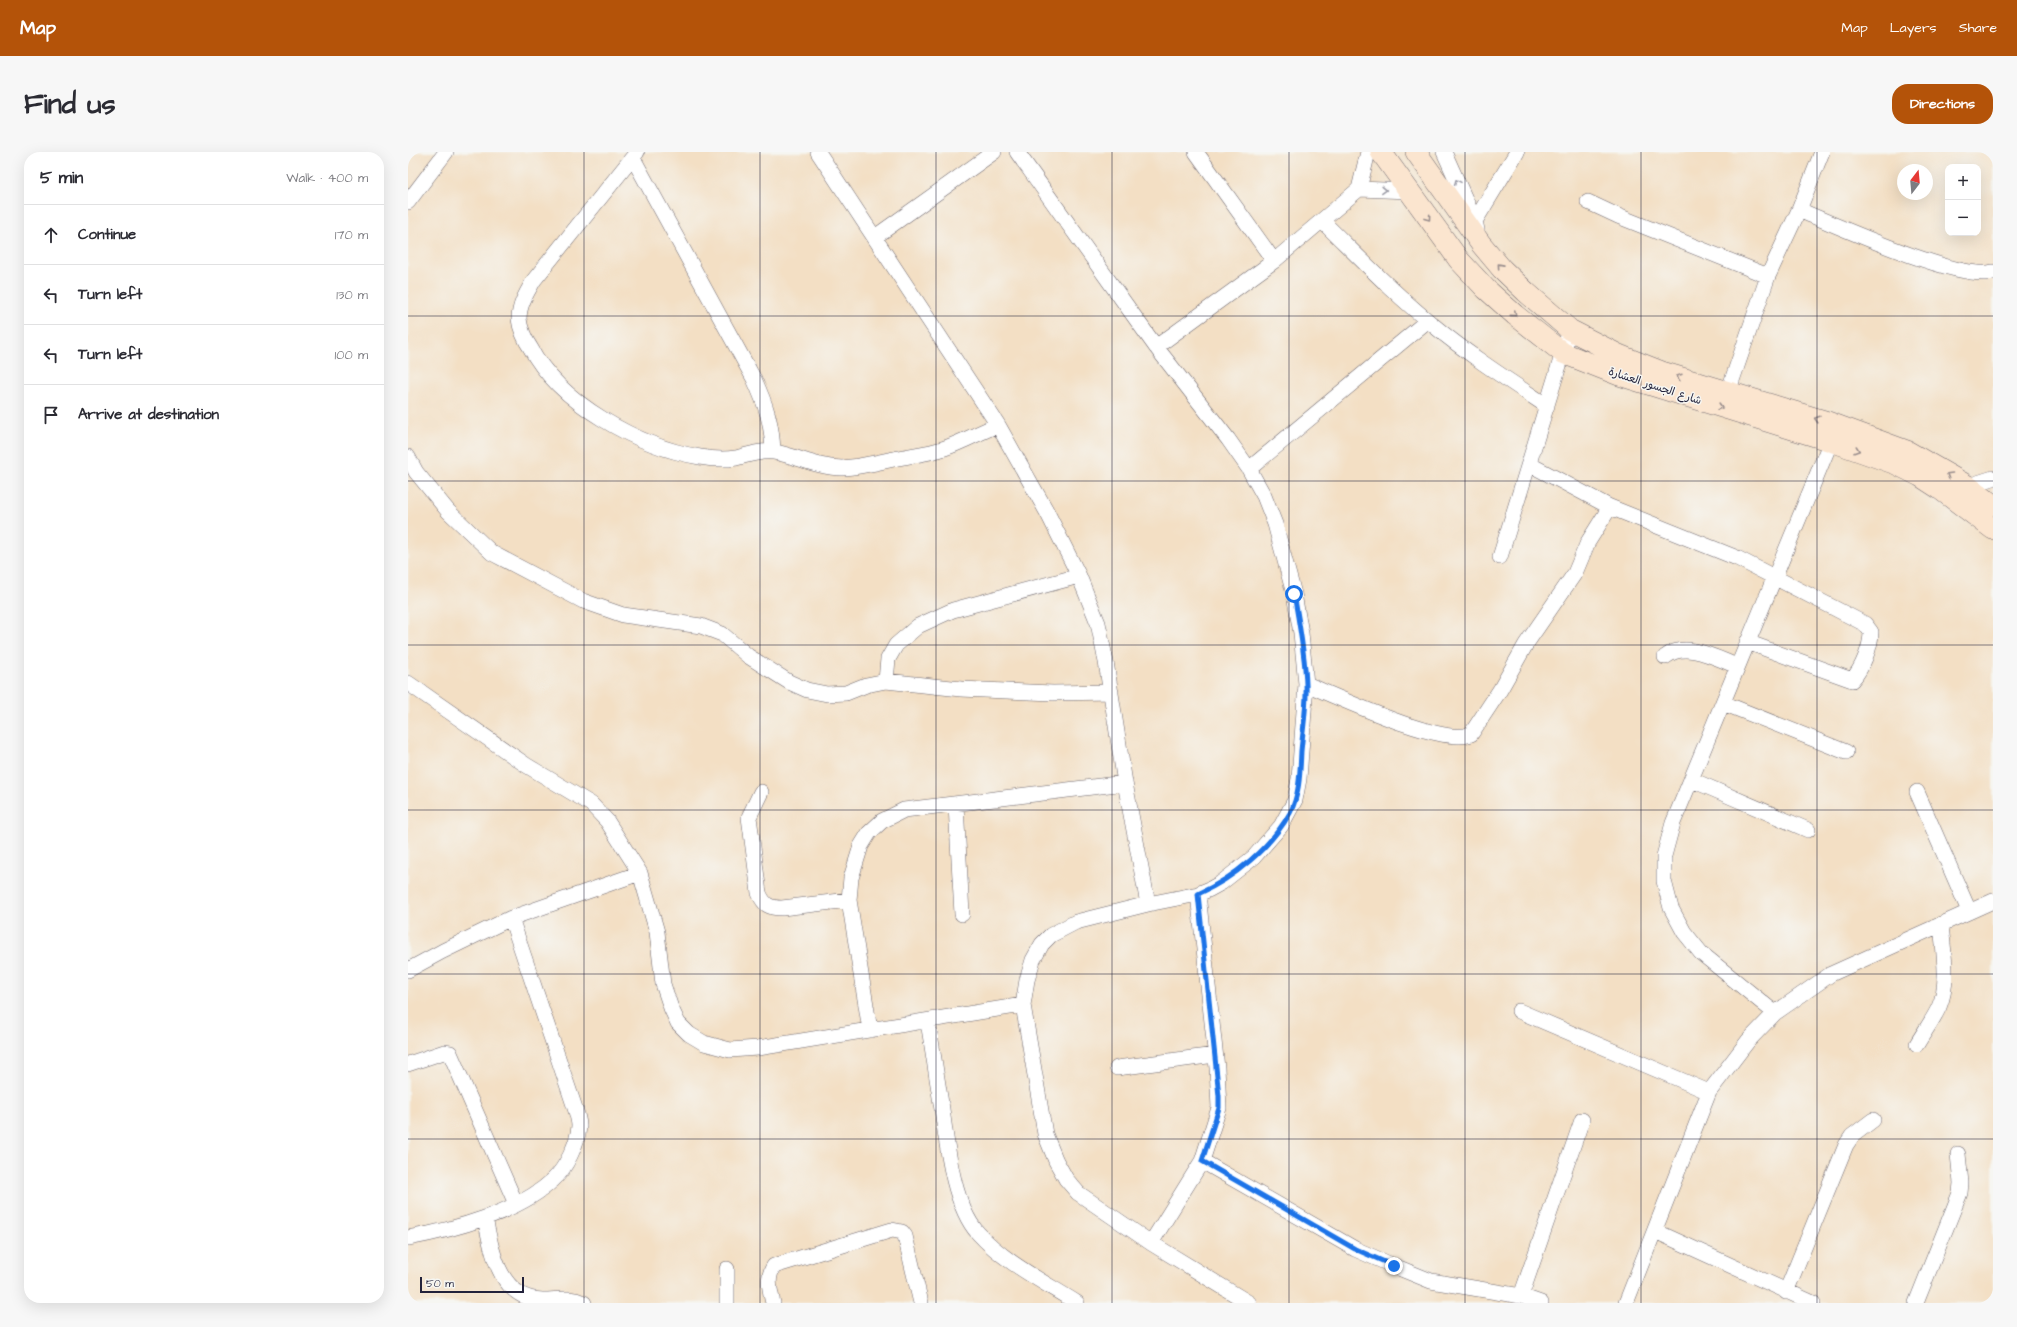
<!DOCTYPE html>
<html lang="en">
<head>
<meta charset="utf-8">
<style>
  body { margin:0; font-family:"Architects Daughter","Playpen Sans Arabic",sans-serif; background:#f7f7f7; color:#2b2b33 }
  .controls { position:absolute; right:12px; top:12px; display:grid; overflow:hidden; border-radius:8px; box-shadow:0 4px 16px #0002 }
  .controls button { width:36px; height:36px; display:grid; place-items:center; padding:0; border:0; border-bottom:1px solid #e1e1e2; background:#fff; color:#2b2b33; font:20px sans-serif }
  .compass { position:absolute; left:1489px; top:12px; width:36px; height:36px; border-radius:50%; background:#fff; box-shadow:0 4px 16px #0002; rotate:16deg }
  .scale { position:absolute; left:12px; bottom:10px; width:104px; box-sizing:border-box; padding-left:4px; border:2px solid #22223b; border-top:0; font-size:11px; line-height:14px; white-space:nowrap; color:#22223b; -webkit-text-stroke:3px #f6f6f2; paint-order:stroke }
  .stop { position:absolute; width:12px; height:12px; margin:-9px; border:3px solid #1a73e8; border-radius:50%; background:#fff }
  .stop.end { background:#1a73e8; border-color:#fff; box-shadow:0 1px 4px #0008 }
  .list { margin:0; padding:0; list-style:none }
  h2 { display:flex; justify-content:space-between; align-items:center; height:52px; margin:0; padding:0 16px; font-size:17px }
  h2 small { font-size:13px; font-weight:400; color:#7c7c81 }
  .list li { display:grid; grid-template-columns:26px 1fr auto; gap:12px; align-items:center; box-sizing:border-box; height:60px; padding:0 16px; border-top:1px solid #e1e1e2 }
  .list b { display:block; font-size:15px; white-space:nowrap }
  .list em { font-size:13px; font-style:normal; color:#7c7c81 }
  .icon { flex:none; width:22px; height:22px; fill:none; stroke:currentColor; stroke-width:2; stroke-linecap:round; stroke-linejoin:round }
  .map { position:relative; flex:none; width:1585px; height:1151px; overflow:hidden; border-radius:16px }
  header { display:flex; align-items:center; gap:24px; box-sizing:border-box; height:56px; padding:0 20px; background:#b45309; color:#fff }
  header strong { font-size:19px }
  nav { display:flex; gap:22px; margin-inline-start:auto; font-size:14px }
  .intro { display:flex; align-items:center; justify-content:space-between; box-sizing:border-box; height:96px; padding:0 24px }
  h1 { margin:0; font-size:28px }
  .button { padding:10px 18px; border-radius:16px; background:#b45309; color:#fff; font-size:14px; font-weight:700 }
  main { display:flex; gap:24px; padding:0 24px }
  aside { flex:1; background:#fff; border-radius:16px; box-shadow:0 4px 16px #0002 }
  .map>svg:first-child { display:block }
</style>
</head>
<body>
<header>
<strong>Map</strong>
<nav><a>Map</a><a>Layers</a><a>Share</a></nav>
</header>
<div class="intro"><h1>Find us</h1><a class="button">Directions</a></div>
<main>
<aside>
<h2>5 min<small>Walk · 400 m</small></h2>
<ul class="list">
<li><svg class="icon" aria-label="ahead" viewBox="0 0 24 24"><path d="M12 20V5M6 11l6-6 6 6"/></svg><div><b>Continue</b></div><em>170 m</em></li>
<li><svg class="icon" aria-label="left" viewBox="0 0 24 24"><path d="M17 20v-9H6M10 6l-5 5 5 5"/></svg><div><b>Turn left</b></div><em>130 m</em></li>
<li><svg class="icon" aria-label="left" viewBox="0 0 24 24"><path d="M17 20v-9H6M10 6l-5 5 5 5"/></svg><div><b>Turn left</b></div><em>100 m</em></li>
<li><svg class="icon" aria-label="arrive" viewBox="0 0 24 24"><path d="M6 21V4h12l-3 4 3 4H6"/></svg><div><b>Arrive at destination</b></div></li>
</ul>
</aside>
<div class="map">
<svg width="1585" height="1151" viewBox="0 0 1585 1151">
  <rect width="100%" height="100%" fill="#f6f6f2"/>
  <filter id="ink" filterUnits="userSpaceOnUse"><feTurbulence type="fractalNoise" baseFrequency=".025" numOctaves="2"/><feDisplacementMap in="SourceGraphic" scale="8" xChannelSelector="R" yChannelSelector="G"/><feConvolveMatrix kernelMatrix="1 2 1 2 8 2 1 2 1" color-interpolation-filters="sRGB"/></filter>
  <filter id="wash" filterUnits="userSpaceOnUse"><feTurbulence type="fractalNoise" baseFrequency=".012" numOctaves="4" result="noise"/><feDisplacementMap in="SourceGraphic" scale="16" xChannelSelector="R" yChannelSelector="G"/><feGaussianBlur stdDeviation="0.9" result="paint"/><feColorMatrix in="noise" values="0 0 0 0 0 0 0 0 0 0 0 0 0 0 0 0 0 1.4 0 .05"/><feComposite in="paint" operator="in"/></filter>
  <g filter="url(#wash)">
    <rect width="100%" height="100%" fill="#f3dfc4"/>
  </g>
  <g filter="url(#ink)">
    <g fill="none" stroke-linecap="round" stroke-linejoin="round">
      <defs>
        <path id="street" d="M229,0L126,128C119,140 111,153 111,167C112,176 117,188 122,195C151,251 231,295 292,305C303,307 316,308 328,306C340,303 353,298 366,300C389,304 410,316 434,316C452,315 472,310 490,306C506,303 523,301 537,296C555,290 572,280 590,273
          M410,0L590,273L639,360L671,424L690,471L698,510L717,631L740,752
          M609,0L748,195L820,287L841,317L856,344L867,372L886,442L893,481L898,532L891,627L887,648L873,674L846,705L813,731L802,737L790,742L740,752L668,770L643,783L634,792L625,808L619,828L615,853L637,982L648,1009L658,1027L670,1041L743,1091L841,1151
          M788,0L866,109
          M1036,0L1067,69L1069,78
          M225,6L346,227C358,253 364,271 365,300
          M951,37L1001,39
          M0,50L38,0
          M1180,50L1210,64L1360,124
          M1391,58C1427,73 1553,130 1585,120
          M914,69C950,104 985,141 1025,173C1061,203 1100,228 1139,254
          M1067,69L1109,0
          M467,85L586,0
          M748,195L866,109L951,37L960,0
          M1320,240L1360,124L1391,58L1414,0
          M0,305L8,320L40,359L84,401L175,449L215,463L293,474L314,482L340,504L381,530L399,538L419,542L438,541L458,533L478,529L553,537L645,541L703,540
          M1121,312L1202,355L1329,406L1457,472L1463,480C1463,495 1454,517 1444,528L1339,490
          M841,317L1019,169
          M1560,334L1585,326
          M1092,405L1162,178
          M1257,505C1277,488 1308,506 1329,514
          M478,529L480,507L488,493L510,474L545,458L671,424
          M0,531L118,613L183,652L199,669L232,721L249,780L255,832L263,856L270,871L281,882L296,891L322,898L350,896L615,853
          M898,532C930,545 1035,595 1063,582L1092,538L1118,492L1167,421L1180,390L1202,355
          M1315,551L1438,600
          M1284,628L1400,678
          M353,640L341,665L351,741C356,753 361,756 374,756L441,748
          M1509,640L1561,759
          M548,653L554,762
          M0,818L35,799L103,766L232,721
          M1111,859L1301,940
          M1367,861L1293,801L1276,780L1263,756L1256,729V704L1265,671L1423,289
          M520,870C525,899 529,928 534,957C539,993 545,1053 570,1081C596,1110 636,1130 669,1151
          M462,878L441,748L443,726L453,694L461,681L474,669L496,658L717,631
          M1509,892C1516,880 1525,868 1531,855C1542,830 1535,798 1533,772
          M0,912L36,900L42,901L108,1052
          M709,916L807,903
          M794,1009L947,1097L986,1114L1023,1129L1113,1144L1133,1151
          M77,1066C84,1100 92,1148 135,1148C150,1148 161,1144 176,1151
          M1247,1079L1405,1151
          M0,1086C45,1078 111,1060 145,1028C158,1016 170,991 171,974C171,969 169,963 168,959L103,766
          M743,1091L794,1009L811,956L809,916L790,742
          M319,1117V1151
          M1378,1140L1438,993L1444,984L1465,968
          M1113,1144L1174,968
          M365,1151C362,1138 358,1126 366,1114L484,1078L494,1080L497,1084L513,1151
          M1218,1151L1301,940L1340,889L1367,861L1423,822L1585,749
          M1508,1151L1552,1041L1553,1031L1550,1002"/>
        <path id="secondary" d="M973,0L1051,108L1078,137L1107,163L1155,201L1211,223L1423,289L1488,312L1512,324L1532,337L1585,377
          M1008,0L1073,92L1094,117L1118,140L1162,178L1211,203L1254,220L1420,270L1499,299L1560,334L1585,353"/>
      </defs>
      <use href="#street" stroke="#6b646b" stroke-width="16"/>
      <use href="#secondary" stroke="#6b646b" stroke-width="22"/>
      <use href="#street" stroke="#fff" stroke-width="15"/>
      <use href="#secondary" stroke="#fbe5cf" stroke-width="21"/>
    </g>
    <defs><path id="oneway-chevron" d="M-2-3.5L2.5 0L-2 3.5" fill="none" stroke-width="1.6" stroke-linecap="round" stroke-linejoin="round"/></defs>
    <g stroke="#9c9ca7">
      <use href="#oneway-chevron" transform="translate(1049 30) rotate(-114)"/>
      <use href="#oneway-chevron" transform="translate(976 38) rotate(2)"/>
    </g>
    <g stroke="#998d8c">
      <use href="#oneway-chevron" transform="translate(1020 66) rotate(54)"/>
      <use href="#oneway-chevron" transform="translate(1092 114) rotate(-132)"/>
      <use href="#oneway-chevron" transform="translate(1106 162) rotate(41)"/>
      <use href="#oneway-chevron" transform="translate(1271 225) rotate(-163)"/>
      <use href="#oneway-chevron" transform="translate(1312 255) rotate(17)"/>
      <use href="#oneway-chevron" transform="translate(1409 267) rotate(-163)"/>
      <use href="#oneway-chevron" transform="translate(1449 298) rotate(19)"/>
      <use href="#oneway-chevron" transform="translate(1541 323) rotate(-149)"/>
    </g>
  </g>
  <g fill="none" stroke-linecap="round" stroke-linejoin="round" filter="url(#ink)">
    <path stroke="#1a73e8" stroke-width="5" d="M886,442C891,471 897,502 898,532C899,554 895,577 893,599C892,619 892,642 882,661C862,696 826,726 790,742L811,944V956L794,1009L947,1097L986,1114"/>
  </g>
  <path fill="none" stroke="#22223b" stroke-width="1" stroke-opacity="0.55" d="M176,0V1151M352,0V1151M528,0V1151M704,0V1151M881,0V1151M1057,0V1151M1233,0V1151M1409,0V1151M0,164H1585M0,329H1585M0,493H1585M0,658H1585M0,822H1585M0,987H1585"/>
  <g text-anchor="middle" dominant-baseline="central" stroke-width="3" stroke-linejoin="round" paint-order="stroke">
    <g font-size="11" fill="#22223b" stroke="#f6f6f2">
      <text transform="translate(1247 234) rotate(18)">شارع الجسور العشارة</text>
    </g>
  </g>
</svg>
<div class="controls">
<button>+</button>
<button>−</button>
</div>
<svg class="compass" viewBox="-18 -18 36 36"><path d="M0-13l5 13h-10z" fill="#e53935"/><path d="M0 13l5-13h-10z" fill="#7c7c81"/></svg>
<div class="scale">50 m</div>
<div class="stop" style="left:886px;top:442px"></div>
<div class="stop end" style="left:986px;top:1114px"></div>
</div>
</main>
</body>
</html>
